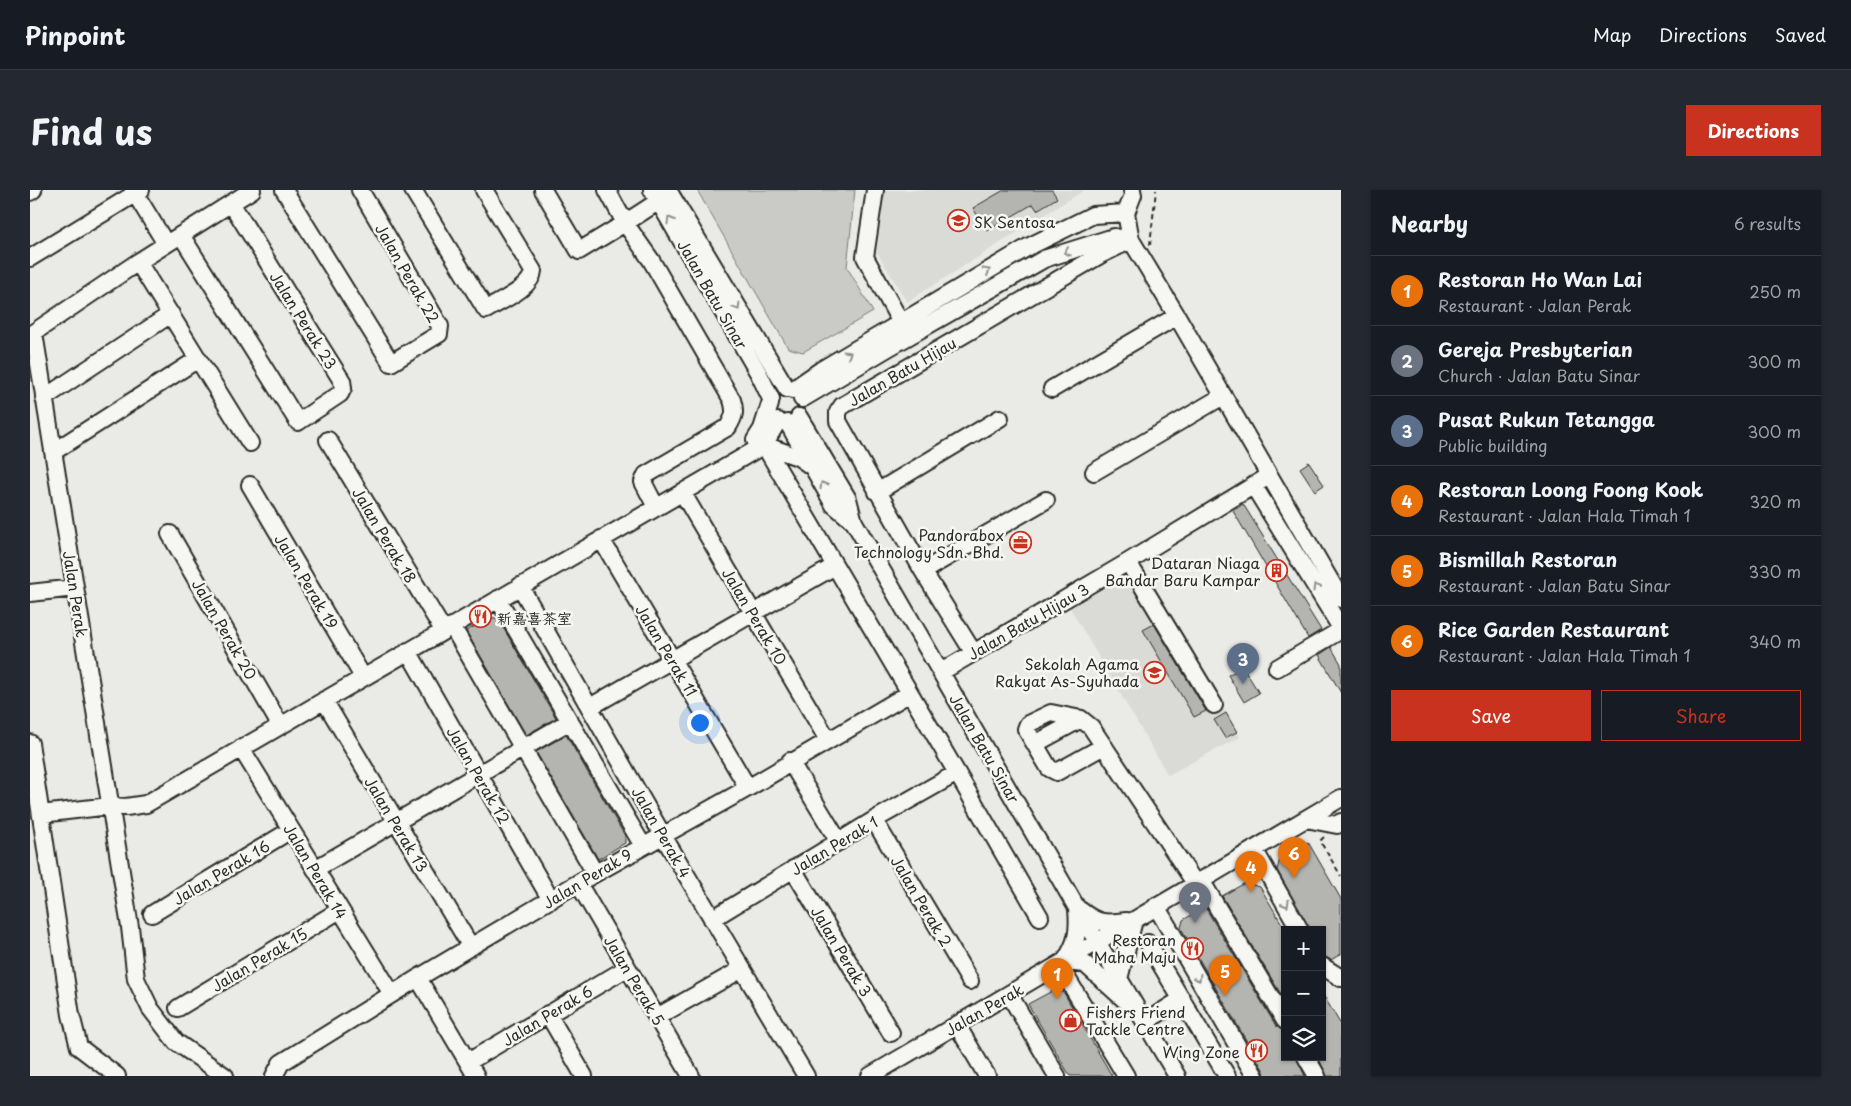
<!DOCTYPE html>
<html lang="en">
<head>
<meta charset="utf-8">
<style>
  body { margin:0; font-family:"Playpen Sans","LXGW WenKai TC",sans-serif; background:#242831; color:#f1f3f6 }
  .controls { position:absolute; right:15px; bottom:15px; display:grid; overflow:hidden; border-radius:0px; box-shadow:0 1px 4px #0004 }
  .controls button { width:45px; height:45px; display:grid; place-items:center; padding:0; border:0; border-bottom:1px solid #363941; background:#171b24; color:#f1f3f6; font:25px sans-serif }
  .you { position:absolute; left:669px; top:532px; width:18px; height:18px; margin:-12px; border:4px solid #fff; border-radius:50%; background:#1a73e8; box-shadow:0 0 0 8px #1a73e833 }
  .badge { display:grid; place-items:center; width:32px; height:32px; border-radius:50%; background:#c8321e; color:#fff; font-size:16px; font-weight:700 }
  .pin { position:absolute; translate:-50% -41px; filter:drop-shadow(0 1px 2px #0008) }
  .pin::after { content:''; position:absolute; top:26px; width:18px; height:15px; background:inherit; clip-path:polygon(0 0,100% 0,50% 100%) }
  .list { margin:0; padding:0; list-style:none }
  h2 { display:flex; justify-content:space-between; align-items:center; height:65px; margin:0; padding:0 20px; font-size:21px }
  h2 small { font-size:16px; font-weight:400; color:#9ea1a6 }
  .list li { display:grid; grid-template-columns:32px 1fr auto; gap:15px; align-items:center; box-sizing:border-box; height:70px; padding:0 20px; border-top:1px solid #363941 }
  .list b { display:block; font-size:19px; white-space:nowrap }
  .list p { margin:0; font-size:16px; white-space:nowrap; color:#9ea1a6 }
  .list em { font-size:16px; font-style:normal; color:#9ea1a6 }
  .actions { display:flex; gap:10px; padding:15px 20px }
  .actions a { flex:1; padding:11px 0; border:1px solid #c8321e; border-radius:0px; text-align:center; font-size:18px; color:#c8321e }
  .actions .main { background:#c8321e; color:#fff }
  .icon { flex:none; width:28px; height:28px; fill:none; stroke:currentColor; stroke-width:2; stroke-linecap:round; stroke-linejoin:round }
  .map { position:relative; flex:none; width:1311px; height:886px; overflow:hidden; border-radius:0px }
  header { display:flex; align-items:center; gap:30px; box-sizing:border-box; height:70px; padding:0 25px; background:#171b24; border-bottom:1px solid #363941 }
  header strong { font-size:24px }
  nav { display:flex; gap:28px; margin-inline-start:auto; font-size:18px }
  .intro { display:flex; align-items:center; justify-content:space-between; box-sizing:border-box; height:120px; padding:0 30px }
  h1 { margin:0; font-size:35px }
  .button { padding:12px 22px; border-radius:0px; background:#c8321e; color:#fff; font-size:18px; font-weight:700 }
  main { display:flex; gap:30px; padding:0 30px }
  aside { flex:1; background:#171b24; border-radius:0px; box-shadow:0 1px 4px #0004 }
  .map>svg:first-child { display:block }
</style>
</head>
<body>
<header>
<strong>Pinpoint</strong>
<nav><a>Map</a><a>Directions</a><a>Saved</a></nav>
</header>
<div class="intro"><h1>Find us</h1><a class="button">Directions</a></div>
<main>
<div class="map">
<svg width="1311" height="886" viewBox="0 0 1311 886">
  <rect width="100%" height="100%" fill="#eaeae6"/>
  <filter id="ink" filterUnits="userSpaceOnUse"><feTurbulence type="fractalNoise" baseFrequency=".02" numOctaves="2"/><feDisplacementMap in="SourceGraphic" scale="10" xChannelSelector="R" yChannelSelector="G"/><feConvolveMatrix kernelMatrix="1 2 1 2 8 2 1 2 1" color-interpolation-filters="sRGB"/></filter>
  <g filter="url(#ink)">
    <path fill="#dadad6" d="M855,0H1054L877,112L847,62Z
      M1111,374L1210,547L1138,585L1039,416Z"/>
    <path fill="#cacac7" stroke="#7a7a79" d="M667,0H825L817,77L843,122L773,162L758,158Z"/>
    <path fill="#b4b4b1" stroke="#2b2b2b" d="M974,0H1022L1027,8L1007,20L1003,14L957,41L943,18Z
      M1279,272L1294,295L1285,301L1270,278Z
      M1213,314L1291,440L1278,448L1203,321Z
      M461,427L468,429L526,528L496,545L436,441Z
      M1124,434L1176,521L1164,527L1113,440Z
      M1301,457L1311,474V503L1289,465Z
      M1213,477L1229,503L1214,512L1198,485Z
      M1196,523L1207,542L1195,548L1184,530Z
      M536,545L595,646V653L568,669L506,562Z
      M1278,652L1311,709V764L1301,770L1294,766L1292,763V740H1280L1247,680L1250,669Z
      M1215,693L1230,697L1255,739V811L1192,706Z
      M1175,717L1246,836L1255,841V867H1266L1275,886H1235L1234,881L1151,738L1153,730Z
      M1024,800L1034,803L1082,886H1040L998,814Z
      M1292,803L1311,835V886H1297L1288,867H1292Z"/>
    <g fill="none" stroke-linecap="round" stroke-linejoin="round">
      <defs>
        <path id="minor" d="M103,0L136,54
          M254,0L361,173L409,144L410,136L330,0
          M383,0L456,120C470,111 502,98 503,81L454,0
          M513,0L549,61L595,33L577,0
          M622,0L729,184L741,209
          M638,0L757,199
          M845,0L835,67L876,142
          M1102,0L1103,5L1096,23L1101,50L1147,126L1311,409
          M0,2L3,0
          M151,45L268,232L310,204L313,198L312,191L201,13
          M0,68L111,0
          M108,72L220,253
          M4,143L100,737L106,789L120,818L146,852L195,886
          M0,145L108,72L222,0
          M1022,199L1147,126
          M762,200L791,180L998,57L1063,25L1096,23
          M14,208L141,124
          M772,209L858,158L1014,69L1084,47L1096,49
          M769,227L818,309L824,332L1044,713L1147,886
          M758,233L804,315L824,332
          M298,250L413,440
          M725,250L732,239L740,214
          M734,255L927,583L1010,727
          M734,255L768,267L781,276
          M23,262L168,169
          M1064,282L1193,206
          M220,295L333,487
          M1223,295L1311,438
          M652,302L798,550
          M847,302L970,228
          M626,317L613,292L616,285L698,237C704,227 706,222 702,210L621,70L595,33L629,11
          M140,344L250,535
          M571,349L718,598
          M1098,372L1184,515
          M893,381L1016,310
          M490,396L632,644L776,886
          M0,403L45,398
          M468,409L613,656
          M422,436L565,683
          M378,461L521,710
          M943,462L893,381L808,231V222L812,216L1070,65L1101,50
          M1247,478L1311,440
          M911,482L1098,372L1239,286
          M294,510L441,757
          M560,517L805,376
          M1051,529L1021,523L998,534L996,539L1019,578L1027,582L1074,556
          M0,553L41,825L49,857L87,886
          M1005,554L1051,529L1061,537L1165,693
          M211,558L362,804
          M760,571L809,652
          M11,624L80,616L96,617L116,614L734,255L748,231
          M1276,629L1307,635L1311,632
          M844,630L940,791
          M1224,659L1270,740
          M285,679L540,531
          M763,679L861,843
          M1171,690L1255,831
          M548,693L661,886
          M1126,716L1225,886
          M1050,720C1068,734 1075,734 1097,731
          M122,724L261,640
          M682,729L844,630L927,583
          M1118,753L1197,886
          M1035,771C1047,753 1049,741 1047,719
          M1034,772L1055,774L1097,812
          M1029,775L1096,886
          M1292,776L1311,788
          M388,788L446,886
          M1089,789L1104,730
          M979,804L1027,886
          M148,818L310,720
          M518,824L554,886
          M627,827L712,779
          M1116,834L1123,827L1152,809
          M927,835L957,886
          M1276,867L1287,886
          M438,872L597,778
          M244,886L251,873L388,788L548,693L718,598L880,503
          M840,886L1311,608"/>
      </defs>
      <use href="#minor" stroke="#2b2b2b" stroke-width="20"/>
      <path stroke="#2b2b2b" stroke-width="2" stroke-dasharray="5 4" stroke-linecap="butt" d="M1120,55L1126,0
        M1294,647L1290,651L1311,686"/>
      <use href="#minor" stroke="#f6f6f2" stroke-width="16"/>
    </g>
    <defs><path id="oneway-chevron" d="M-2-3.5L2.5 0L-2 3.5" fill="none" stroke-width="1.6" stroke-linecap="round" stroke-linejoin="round" transform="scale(1.25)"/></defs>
    <g stroke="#90908e">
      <use href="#oneway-chevron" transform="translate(640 30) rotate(-120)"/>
      <use href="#oneway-chevron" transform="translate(1037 62) rotate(163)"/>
      <use href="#oneway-chevron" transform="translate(957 81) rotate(-31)"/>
      <use href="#oneway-chevron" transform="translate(707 117) rotate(59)"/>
      <use href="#oneway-chevron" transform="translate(818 164) rotate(-31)"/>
      <use href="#oneway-chevron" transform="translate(793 295) rotate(-120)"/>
      <use href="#oneway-chevron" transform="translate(1286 397) rotate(-121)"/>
      <use href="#oneway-chevron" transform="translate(1256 714) rotate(60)"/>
      <use href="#oneway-chevron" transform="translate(1168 788) rotate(60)"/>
    </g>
  </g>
  <defs>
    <symbol id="school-ring" viewBox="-11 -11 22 22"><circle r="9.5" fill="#f6f6f2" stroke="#c8321e" stroke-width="1.5"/><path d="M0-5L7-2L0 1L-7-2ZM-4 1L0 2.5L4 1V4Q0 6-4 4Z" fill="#c8321e"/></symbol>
    <symbol id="office-ring" viewBox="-11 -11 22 22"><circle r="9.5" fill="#f6f6f2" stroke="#c8321e" stroke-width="1.5"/><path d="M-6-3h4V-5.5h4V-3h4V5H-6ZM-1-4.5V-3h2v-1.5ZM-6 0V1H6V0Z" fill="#c8321e"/></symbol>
    <symbol id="building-ring" viewBox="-11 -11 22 22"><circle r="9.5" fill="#f6f6f2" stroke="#c8321e" stroke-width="1.5"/><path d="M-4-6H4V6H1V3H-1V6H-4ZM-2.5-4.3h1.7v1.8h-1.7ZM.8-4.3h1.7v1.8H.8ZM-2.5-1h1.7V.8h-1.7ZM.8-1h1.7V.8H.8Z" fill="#c8321e"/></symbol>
    <symbol id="restaurant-ring" viewBox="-11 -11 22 22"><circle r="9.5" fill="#f6f6f2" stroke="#c8321e" stroke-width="1.5"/><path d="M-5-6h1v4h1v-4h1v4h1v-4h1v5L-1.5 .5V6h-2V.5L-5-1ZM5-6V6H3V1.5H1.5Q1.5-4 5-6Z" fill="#c8321e"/></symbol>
    <symbol id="shop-ring" viewBox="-11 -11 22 22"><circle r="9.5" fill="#f6f6f2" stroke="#c8321e" stroke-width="1.5"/><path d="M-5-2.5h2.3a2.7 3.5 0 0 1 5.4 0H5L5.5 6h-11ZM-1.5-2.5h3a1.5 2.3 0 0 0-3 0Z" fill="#c8321e"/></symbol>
  </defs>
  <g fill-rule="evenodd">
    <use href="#school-ring" x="916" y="18" width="25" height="25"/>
    <use href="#office-ring" x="978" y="340" width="25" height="25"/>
    <use href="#building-ring" x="1234" y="368" width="25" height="25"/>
    <use href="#restaurant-ring" x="438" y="414" width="25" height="25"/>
    <use href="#school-ring" x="1112" y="470" width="25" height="25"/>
    <use href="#restaurant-ring" x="1150" y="746" width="25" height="25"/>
    <use href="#shop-ring" x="1028" y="818" width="25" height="25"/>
    <use href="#restaurant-ring" x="1214" y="848" width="25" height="25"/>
  </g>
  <g text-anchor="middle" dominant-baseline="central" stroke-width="5" stroke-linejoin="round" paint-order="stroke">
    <g font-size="15" fill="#2b2b2b" stroke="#f6f6f2" text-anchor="end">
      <text x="944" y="31" text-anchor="start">SK Sentosa</text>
      <text x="974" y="344">Pandorabox<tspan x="974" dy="17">Technology Sdn. Bhd.</tspan></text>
      <text x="1230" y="372">Dataran Niaga<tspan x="1230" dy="17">Bandar Baru Kampar</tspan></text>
      <text x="467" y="427" text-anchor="start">新嘉喜茶室</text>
      <text x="1109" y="473">Sekolah Agama<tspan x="1109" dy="17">Rakyat As-Syuhada</tspan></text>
      <text x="1146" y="749">Restoran<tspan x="1146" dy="17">Maha Maju</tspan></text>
      <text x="1056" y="821" text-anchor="start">Fishers Friend<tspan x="1056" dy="17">Tackle Centre</tspan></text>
      <text x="1210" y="861">Wing Zone</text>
    </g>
    <g font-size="15" fill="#2b2b2b" stroke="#f6f6f2">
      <text transform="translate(378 83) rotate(60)">Jalan Perak 22</text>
      <text transform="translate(683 104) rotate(60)">Jalan Batu Sinar</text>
      <text transform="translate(274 130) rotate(58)">Jalan Perak 23</text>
      <text transform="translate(872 181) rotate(-30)">Jalan Batu Hijau</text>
      <text transform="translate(355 345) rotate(59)">Jalan Perak 18</text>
      <text transform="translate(277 391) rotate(59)">Jalan Perak 19</text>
      <text transform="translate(46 404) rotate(81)">Jalan Perak</text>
      <text transform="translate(725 426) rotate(59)">Jalan Perak 10</text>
      <text transform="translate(998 431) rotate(-30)">Jalan Batu Hijau 3</text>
      <text transform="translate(195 439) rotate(60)">Jalan Perak 20</text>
      <text transform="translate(637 460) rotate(59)">Jalan Perak 11</text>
      <text transform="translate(955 558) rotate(60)">Jalan Batu Sinar</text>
      <text transform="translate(449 585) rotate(60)">Jalan Perak 12</text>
      <text transform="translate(367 634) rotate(59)">Jalan Perak 13</text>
      <text transform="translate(632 642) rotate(60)">Jalan Perak 4</text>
      <text transform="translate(804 655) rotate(-31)">Jalan Perak 1</text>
      <text transform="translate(286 681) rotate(59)">Jalan Perak 14</text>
      <text transform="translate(191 682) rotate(-31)">Jalan Perak 16</text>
      <text transform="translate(557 688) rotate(-31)">Jalan Perak 9</text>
      <text transform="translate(892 711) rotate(59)">Jalan Perak 2</text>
      <text transform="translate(812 761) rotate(59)">Jalan Perak 3</text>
      <text transform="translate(229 769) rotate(-31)">Jalan Perak 15</text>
      <text transform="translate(605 790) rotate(59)">Jalan Perak 5</text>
      <text transform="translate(954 819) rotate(-30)">Jalan Perak</text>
      <text transform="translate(517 825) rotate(-31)">Jalan Perak 6</text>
    </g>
  </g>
</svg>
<div class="controls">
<button>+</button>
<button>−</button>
<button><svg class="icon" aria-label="layers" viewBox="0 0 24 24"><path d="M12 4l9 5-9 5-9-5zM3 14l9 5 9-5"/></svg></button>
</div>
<div class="you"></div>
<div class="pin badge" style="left:1027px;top:809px;background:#e8710a">1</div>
<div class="pin badge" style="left:1165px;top:733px;background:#6b7280">2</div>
<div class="pin badge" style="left:1213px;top:494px;background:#5c6f8a">3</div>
<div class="pin badge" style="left:1221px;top:702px;background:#e8710a">4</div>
<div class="pin badge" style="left:1195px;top:806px;background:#e8710a">5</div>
<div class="pin badge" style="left:1264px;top:688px;background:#e8710a">6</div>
</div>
<aside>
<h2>Nearby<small>6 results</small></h2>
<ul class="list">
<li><span class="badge" style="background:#e8710a">1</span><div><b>Restoran Ho Wan Lai</b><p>Restaurant · Jalan Perak</p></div><em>250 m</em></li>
<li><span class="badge" style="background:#6b7280">2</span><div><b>Gereja Presbyterian</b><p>Church · Jalan Batu Sinar</p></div><em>300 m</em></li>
<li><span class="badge" style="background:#5c6f8a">3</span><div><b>Pusat Rukun Tetangga</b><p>Public building</p></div><em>300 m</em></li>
<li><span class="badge" style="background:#e8710a">4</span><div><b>Restoran Loong Foong Kook</b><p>Restaurant · Jalan Hala Timah 1</p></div><em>320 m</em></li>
<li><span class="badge" style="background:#e8710a">5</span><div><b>Bismillah Restoran</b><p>Restaurant · Jalan Batu Sinar</p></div><em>330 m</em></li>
<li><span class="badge" style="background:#e8710a">6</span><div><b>Rice Garden Restaurant</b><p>Restaurant · Jalan Hala Timah 1</p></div><em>340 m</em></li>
</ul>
<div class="actions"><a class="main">Save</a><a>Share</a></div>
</aside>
</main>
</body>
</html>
